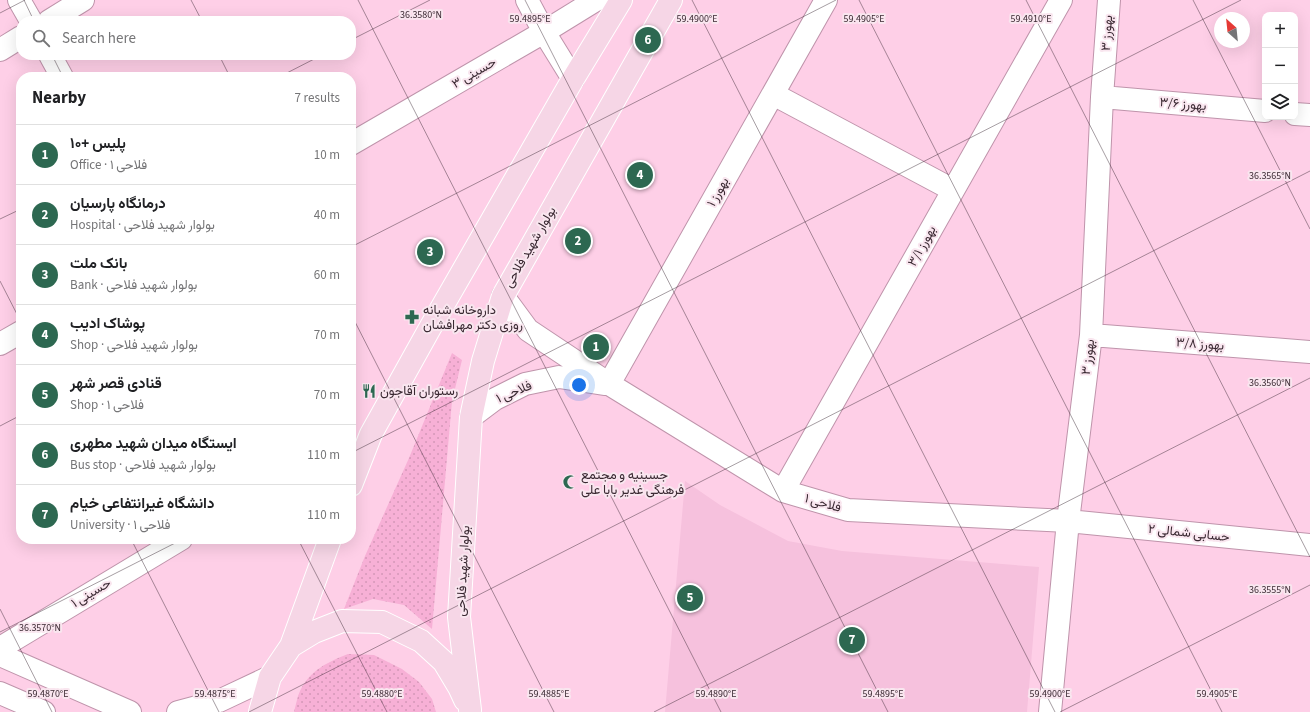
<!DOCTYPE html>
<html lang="en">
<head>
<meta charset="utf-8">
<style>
  body { margin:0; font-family:"Source Sans 3",Vazirmatn,sans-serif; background:#f6f6f6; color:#202124 }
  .controls { position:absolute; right:12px; top:12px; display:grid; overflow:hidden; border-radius:8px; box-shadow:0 4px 16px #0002 }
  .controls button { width:36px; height:36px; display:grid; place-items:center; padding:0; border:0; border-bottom:1px solid #e0e0e0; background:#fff; color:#202124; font:20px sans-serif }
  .compass { position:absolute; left:1214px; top:12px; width:36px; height:36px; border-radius:50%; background:#fff; box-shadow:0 4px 16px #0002; rotate:333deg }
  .you { position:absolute; left:579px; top:385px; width:14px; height:14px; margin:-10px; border:3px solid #fff; border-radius:50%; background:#1a73e8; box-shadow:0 0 0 6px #1a73e833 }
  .badge { display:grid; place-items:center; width:26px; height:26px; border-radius:50%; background:#2d6851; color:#fff; font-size:13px; font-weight:700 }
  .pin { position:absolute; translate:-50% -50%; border:2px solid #fff; box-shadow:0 1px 4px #0006 }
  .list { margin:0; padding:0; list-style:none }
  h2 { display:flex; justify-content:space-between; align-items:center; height:52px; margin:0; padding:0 16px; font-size:17px }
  h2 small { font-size:13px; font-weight:400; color:#757577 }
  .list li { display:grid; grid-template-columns:26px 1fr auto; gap:12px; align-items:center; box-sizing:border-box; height:60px; padding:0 16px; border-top:1px solid #e0e0e0 }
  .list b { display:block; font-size:15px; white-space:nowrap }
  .list p { margin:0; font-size:13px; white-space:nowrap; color:#757577 }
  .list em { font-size:13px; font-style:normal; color:#757577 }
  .icon { flex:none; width:22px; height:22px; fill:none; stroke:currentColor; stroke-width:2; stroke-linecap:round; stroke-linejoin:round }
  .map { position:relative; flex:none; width:1310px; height:712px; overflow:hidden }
  .search { position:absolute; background:#fff; box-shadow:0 4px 16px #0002; left:16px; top:16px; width:340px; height:44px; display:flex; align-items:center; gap:10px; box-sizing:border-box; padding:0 14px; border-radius:16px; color:#757577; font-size:15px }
  .panel { position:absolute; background:#fff; box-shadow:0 4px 16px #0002; left:16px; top:72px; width:340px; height:472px; border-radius:16px }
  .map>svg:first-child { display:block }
</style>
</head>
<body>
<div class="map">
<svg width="1310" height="712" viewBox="0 0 1310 712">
  <defs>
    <pattern id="grass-dots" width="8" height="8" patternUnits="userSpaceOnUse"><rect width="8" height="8" fill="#f7b0d6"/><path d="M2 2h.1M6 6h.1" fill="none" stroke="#d497b8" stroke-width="1.8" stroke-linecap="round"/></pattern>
  </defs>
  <rect width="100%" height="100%" fill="#fecfe7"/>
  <path fill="#f6c1dd" d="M685,481L720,505L788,541L842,551L1039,567L1027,712H665Z"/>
  <path fill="url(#grass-dots)" d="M452,353L462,360L452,401L432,629L404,605L373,599L344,609L365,556L409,458Z
    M348,654L374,655L402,669L419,682L432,699L436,712H294C296,705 297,697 300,691C310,670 328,662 348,654Z"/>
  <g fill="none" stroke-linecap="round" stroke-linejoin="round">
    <defs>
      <path id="minor" d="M19,0L31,21
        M527,0L544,32L573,79
        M49,21L83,0
        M0,50L21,37
        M50,55L62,77
        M773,94L953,190
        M1102,97L1265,111
        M1295,114L1310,115
        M351,144L544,32L596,0
        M503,296L528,330L609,384L783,491L848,510L1068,521L1310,545
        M1091,335L1310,352
        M0,344L21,332
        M609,384L826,0
        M471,417L495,399L525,384L559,377L604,384
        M783,491L1061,0
        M0,648L181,539
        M0,655L130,712
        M0,693L44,712
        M178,712L219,701L270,677
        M1050,712L1068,521L1091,335L1102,97L1109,0"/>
      <path id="major" d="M351,485L371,434L430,328L573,79L621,0
        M291,646L330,539
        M470,710L459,617L471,417L483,361L503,296L671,0
        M260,712L270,677L291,646L314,632L342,621L382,622L421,641L444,662L459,687L465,700"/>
    </defs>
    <use href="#minor" stroke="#bf94ab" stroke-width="24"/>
    <use href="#major" stroke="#fff" stroke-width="24"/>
    <use href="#minor" stroke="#fff" stroke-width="22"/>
    <use href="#major" stroke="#f6d6e6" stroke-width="22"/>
  </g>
  <path fill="none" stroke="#3a2932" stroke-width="1" stroke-opacity="0.45" d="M24,0L34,21M191,0L202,21M358,0L721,712M525,0L888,712M692,0L1055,712M859,0L1222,712M1026,0L1310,557M1193,0L1310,229M0,13L25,0M351,40L430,0M52,55L63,77M219,55L230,77M279,77L322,55M0,219L21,209M351,247L836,0M0,281L21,322M351,314L554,712M0,426L21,415M351,453L1241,0M131,539L219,712M298,539L387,712M0,609L52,712M0,632L183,539M249,712L1310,171M654,712L1310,378M1060,712L1310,585"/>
  <defs>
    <symbol id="pharmacy-bare" viewBox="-9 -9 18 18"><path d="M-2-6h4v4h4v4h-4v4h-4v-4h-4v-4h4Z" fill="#2d6851" stroke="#f9e6ef" stroke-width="2.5" paint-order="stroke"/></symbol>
    <symbol id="restaurant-bare" viewBox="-9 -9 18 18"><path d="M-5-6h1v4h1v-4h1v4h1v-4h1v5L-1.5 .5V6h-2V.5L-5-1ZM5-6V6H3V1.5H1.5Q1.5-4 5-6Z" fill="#2d6851" stroke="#f9e6ef" stroke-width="2.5" paint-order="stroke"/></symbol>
    <symbol id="mosque-bare" viewBox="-9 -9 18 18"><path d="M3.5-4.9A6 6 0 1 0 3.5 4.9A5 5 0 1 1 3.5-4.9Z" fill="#2d6851" stroke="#f9e6ef" stroke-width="2.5" paint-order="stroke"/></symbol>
  </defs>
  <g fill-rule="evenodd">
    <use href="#pharmacy-bare" x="402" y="307" width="20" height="20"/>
    <use href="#restaurant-bare" x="359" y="381" width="20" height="20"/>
    <use href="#mosque-bare" x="560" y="472" width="20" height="20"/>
  </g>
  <g text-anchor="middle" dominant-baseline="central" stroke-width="4" stroke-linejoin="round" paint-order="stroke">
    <g font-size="13" fill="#3a2932" stroke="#f9e6ef">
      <text transform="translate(1107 33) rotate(-86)">بهورز ۳</text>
      <text transform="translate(474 73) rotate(-30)">حسینی ۳</text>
      <text transform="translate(1183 104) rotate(5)">بهورز ۳/۶</text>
      <text transform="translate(718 192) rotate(-61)">بهورز ۱</text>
      <text transform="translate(922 246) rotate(-61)">بهورز ۳/۱</text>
      <text transform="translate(530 247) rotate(-60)">بولوار شهید فلاحی</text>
      <text transform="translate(1200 344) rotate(4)">بهورز ۳/۸</text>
      <text transform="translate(1088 357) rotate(-83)">بهورز ۳</text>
      <text transform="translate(514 392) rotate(-23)">فلاحی ۱</text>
      <text transform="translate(823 503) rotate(16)">فلاحی ۱</text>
      <text transform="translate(1189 533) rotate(6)">حسابی شمالی ۲</text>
      <text transform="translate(463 571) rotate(-87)">بولوار شهید فلاحی</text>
      <text transform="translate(91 593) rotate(-31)">حسینی ۱</text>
    </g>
    <g font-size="13" fill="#3a2932" stroke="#f9e6ef" text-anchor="start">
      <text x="423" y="310">داروخانه شبانه<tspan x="423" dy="15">روزی دکتر مهرافشان</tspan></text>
      <text x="380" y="391">رستوران آقاجون</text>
      <text x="581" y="475">جسینیه و مجتمع<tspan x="581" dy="15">فرهنگی غدیر بابا علی</tspan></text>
    </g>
  </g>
  <g font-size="10" text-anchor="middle" fill="#3a2932" stroke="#f9e6ef" stroke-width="4" stroke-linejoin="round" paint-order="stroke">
    <text x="421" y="18">36.3580°N</text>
    <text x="530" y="22">59.4895°E</text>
    <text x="697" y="22">59.4900°E</text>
    <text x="864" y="22">59.4905°E</text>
    <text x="1031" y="22">59.4910°E</text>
    <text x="1270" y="179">36.3565°N</text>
    <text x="1270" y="386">36.3560°N</text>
    <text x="1270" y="593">36.3555°N</text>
    <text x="40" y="631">36.3570°N</text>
    <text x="48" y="697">59.4870°E</text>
    <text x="215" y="697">59.4875°E</text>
    <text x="382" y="697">59.4880°E</text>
    <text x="549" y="697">59.4885°E</text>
    <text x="716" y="697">59.4890°E</text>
    <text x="883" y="697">59.4895°E</text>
    <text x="1050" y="697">59.4900°E</text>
    <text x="1217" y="697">59.4905°E</text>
  </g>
</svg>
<div class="controls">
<button>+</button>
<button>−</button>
<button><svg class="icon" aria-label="layers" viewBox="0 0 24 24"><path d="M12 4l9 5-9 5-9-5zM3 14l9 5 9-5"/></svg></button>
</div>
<svg class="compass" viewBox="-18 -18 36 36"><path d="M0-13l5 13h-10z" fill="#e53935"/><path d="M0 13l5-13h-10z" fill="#757577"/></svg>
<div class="you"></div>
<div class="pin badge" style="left:596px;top:347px">1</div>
<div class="pin badge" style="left:578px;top:241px">2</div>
<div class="pin badge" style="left:430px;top:252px">3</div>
<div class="pin badge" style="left:640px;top:175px">4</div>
<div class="pin badge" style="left:690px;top:598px">5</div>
<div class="pin badge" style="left:648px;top:40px">6</div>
<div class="pin badge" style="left:852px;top:640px">7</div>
<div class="search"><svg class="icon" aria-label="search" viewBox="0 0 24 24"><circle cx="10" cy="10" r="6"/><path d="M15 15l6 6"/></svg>Search here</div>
<section class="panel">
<h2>Nearby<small>7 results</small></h2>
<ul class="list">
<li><span class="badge">1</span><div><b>پلیس +۱۰</b><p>Office · فلاحی ۱</p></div><em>10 m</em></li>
<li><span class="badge">2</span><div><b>درمانگاه پارسیان</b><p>Hospital · بولوار شهید فلاحی</p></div><em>40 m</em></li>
<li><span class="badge">3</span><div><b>بانک ملت</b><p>Bank · بولوار شهید فلاحی</p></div><em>60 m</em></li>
<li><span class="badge">4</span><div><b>پوشاک ادیب</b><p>Shop · بولوار شهید فلاحی</p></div><em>70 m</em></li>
<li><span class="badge">5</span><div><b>قنادی قصر شهر</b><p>Shop · فلاحی ۱</p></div><em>70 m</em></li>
<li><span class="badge">6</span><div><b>ایستگاه میدان شهید مطهری</b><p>Bus stop · بولوار شهید فلاحی</p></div><em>110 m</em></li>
<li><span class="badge">7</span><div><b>دانشگاه غیرانتفاعی خیام</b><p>University · فلاحی ۱</p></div><em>110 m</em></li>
</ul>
</section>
</div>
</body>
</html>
